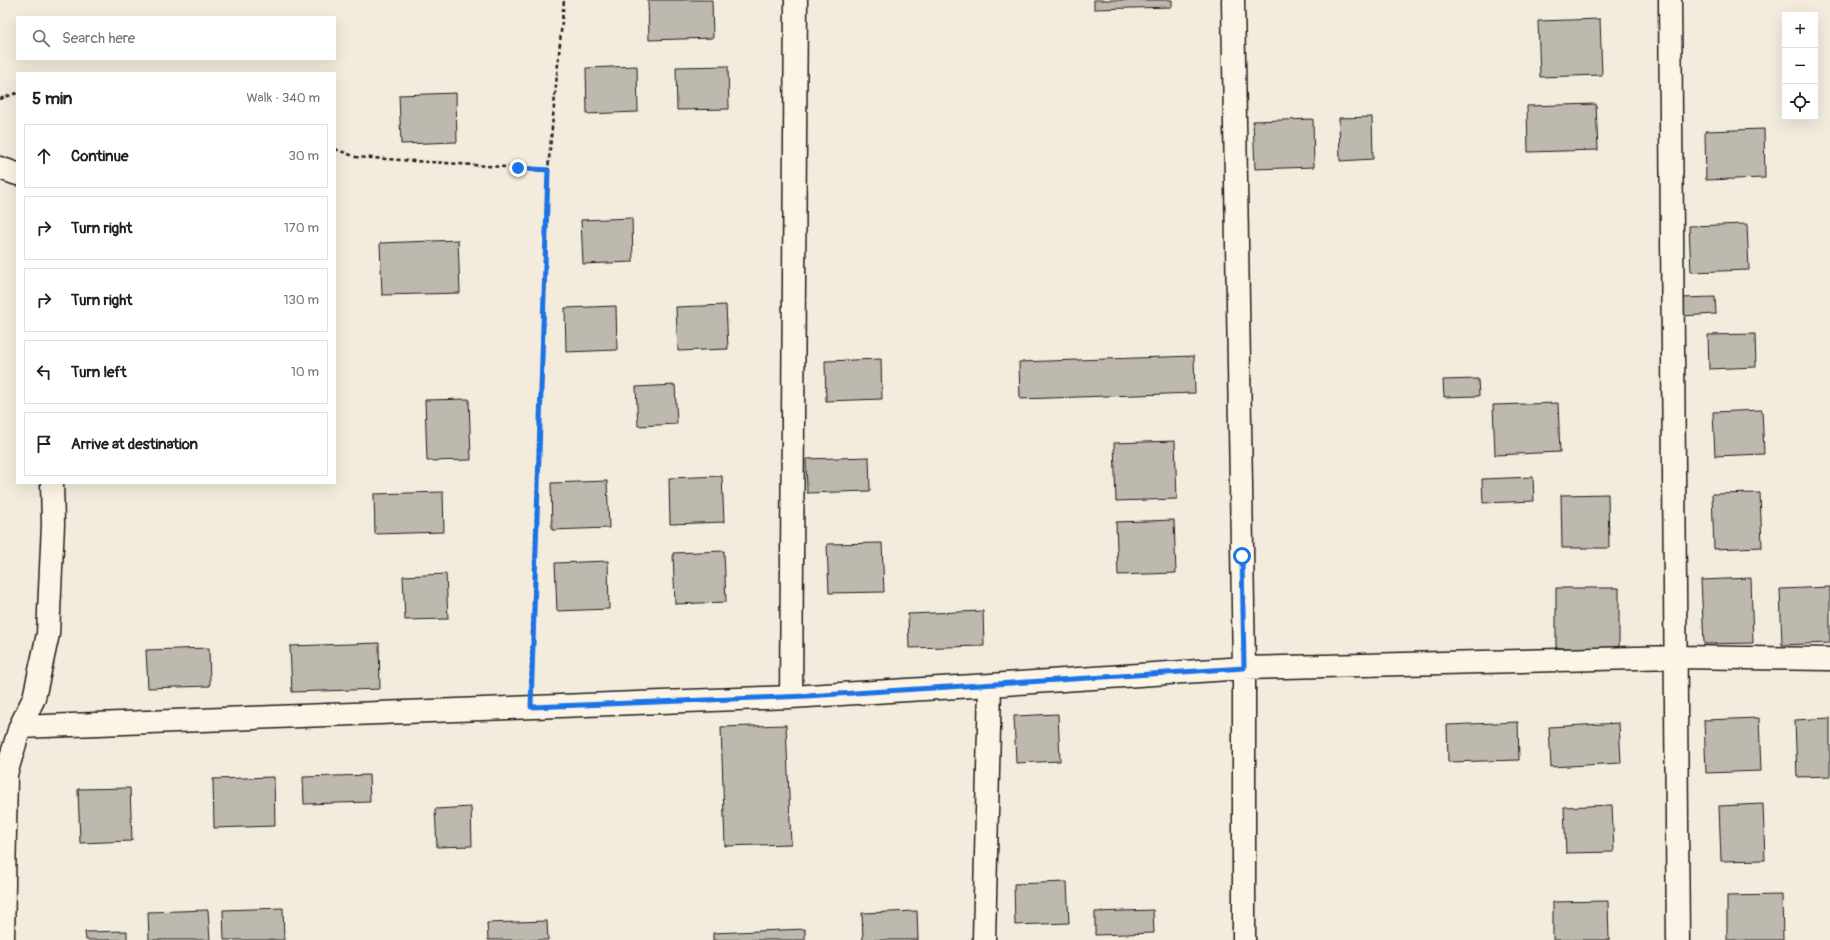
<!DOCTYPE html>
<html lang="en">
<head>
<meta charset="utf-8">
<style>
  body { margin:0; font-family:Pangolin,sans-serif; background:#f2f2f2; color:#202124 }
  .controls { position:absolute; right:12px; top:12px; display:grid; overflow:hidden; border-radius:0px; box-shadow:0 4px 16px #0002 }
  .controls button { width:36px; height:36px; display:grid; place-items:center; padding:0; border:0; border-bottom:1px solid #e0e0e0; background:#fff; color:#202124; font:20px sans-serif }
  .stop { position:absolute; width:12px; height:12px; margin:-9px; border:3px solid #1a73e8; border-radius:50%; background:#fff }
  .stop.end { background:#1a73e8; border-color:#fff; box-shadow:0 1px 4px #0008 }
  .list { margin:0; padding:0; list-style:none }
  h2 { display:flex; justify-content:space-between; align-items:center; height:52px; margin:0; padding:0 16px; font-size:17px }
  h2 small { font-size:13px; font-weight:400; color:#757577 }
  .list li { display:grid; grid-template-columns:26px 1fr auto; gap:12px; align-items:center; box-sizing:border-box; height:64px; margin:0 8px 8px; padding:0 8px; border:1px solid #e0e0e0; border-radius:0px }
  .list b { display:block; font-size:15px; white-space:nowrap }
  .list em { font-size:13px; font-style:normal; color:#757577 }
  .icon { flex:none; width:22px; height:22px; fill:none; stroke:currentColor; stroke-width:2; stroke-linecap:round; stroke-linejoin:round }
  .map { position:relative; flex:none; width:1830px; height:940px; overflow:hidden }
  .search { position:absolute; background:#fff; box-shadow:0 4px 16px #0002; left:16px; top:16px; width:320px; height:44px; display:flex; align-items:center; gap:10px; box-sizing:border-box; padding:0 14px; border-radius:0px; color:#757577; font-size:15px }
  .panel { position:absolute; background:#fff; box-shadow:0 4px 16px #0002; left:16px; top:72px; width:320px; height:412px; border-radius:0px }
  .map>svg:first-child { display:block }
</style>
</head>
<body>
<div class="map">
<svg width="1830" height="940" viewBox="0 0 1830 940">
  <rect width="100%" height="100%" fill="#f3ecdd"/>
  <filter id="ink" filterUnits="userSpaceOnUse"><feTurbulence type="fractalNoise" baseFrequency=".025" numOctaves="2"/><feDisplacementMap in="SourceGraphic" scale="8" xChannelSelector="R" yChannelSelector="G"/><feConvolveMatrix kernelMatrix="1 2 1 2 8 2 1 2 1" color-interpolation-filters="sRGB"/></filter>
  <g filter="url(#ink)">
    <path fill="#beb9ae" stroke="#1c1c1c" d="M648,0H712L713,38L649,40Z
      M1094,0H1172V7L1094,9Z
      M1600,19L1602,75L1540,77L1538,21Z
      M637,66L638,112L587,114L586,68Z
      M728,66L729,109L677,110L676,67Z
      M456,93L457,142L401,144L399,95Z
      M1596,104L1598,150L1528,152L1527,106Z
      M1372,117L1373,159L1340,161L1339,118Z
      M1313,119L1314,167L1255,169L1253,121Z
      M1764,129L1765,178L1706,180L1705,131Z
      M632,218L633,262L583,264L581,220Z
      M1747,224L1749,270L1691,272L1689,226Z
      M458,240L460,293L382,295L380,243Z
      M1715,297L1716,314L1681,316L1680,298Z
      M726,305L728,349L678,351L676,307Z
      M616,306L617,350L566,352L565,308Z
      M1755,334L1756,367L1709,369L1708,335Z
      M1194,356L1195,393L1020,399L1019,362Z
      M881,359L882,399L826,401L825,361Z
      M1478,379L1479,396L1444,397L1443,380Z
      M675,385L677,424L638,426L636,387Z
      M469,399L471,460L427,461L425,400Z
      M1558,403L1560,452L1495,455L1493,405Z
      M1762,410L1764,454L1715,456L1713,412Z
      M1175,441L1177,499L1116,501L1114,443Z
      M869,457L870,491L807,493L806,459Z
      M722,476L724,522L670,524L669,478Z
      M1533,477L1534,501L1483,503L1482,479Z
      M607,481L609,528L552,530L551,483Z
      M443,492L444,532L375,534L374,494Z
      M1760,493L1762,547L1714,549L1712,494Z
      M1608,494L1609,548H1562L1561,495Z
      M1174,520L1176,573L1118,575L1116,522Z
      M882,543L884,592L829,593L827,544Z
      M724,551L726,602L675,604L673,553Z
      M608,561L609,609L557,611L555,563Z
      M446,574L448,619L405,620L403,576Z
      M1751,578L1753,643L1704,644L1701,580Z
      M1830,587V643L1782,645L1780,589Z
      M1556,588H1619V648H1556Z
      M983,611L984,646L909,648L908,614Z
      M379,643L380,689L292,692L290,646Z
      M209,648L210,686L148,688L146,650Z
      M1058,714L1060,761L1016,763L1014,716Z
      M1759,718L1761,771L1706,773L1704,720Z
      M1830,718V776L1797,777L1795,720Z
      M1518,722L1519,760L1448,762L1447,725Z
      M1619,723L1621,763L1551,767L1549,727Z
      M786,725L791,844L725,846L721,727Z
      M369,775L370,802L304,804L303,777Z
      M274,777L275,826L214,828L213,779Z
      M130,788L132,841L80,843L78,789Z
      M1763,804L1765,860L1721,861L1719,806Z
      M1612,805L1614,852L1566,853L1564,807Z
      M471,807L472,846L437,847L435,809Z
      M1067,882L1069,923L1015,925L1014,884Z
      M1782,895L1783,940H1727V896Z
      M1608,901L1609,940H1553V902Z
      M283,908L284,940H224L223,910Z
      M208,910L210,940H149L148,912Z
      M1153,910L1154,933L1095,935V912Z
      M917,911L918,940H863L862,913Z
      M547,921L548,940H488L487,923Z
      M805,929V940H713V933Z
      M127,931V940H86L85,932Z"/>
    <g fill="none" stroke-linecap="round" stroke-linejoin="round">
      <defs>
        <path id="minor" d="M1233,0L1244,668V940
          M1670,0L1678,940
          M0,168L17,174
          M791,697L796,0
          M20,727L791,697L990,685
          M3,940L6,774L20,727L34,698L48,634L53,524L52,483
          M984,940L990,685L1244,668L1675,657L1830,659"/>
      </defs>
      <use href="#minor" stroke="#1c1c1c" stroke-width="25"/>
      <path stroke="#1c1c1c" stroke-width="2.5" stroke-dasharray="4 3" stroke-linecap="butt" d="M0,99L17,93
        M335,149L356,157L548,170
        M531,683L548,170L564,0"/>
      <use href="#minor" stroke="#fcf5e5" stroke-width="22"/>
    </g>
  </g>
  <g fill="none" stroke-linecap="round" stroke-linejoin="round" filter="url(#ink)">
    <path stroke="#1a73e8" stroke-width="5" d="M518,168L548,170L531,707L807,696L1244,668L1242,556"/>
  </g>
</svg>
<div class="controls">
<button>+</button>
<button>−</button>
<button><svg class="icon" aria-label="locate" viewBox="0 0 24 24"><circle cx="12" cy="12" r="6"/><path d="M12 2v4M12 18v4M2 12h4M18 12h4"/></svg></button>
</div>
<div class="stop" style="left:1242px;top:556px"></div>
<div class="stop end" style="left:518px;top:168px"></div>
<div class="search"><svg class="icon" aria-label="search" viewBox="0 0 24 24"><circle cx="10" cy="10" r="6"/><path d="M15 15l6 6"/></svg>Search here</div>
<section class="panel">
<h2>5 min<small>Walk · 340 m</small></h2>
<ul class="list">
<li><svg class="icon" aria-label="ahead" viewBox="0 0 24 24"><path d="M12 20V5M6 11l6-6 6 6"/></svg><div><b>Continue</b></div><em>30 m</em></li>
<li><svg class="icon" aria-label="right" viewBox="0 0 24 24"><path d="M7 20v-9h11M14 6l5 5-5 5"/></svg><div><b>Turn right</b></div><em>170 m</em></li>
<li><svg class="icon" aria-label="right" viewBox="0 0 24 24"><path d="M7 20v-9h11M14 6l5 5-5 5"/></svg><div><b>Turn right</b></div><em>130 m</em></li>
<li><svg class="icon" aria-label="left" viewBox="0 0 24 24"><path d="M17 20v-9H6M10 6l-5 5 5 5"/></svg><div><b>Turn left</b></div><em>10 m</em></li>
<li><svg class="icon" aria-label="arrive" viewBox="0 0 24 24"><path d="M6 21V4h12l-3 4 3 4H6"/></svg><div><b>Arrive at destination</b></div></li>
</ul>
</section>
</div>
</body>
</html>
